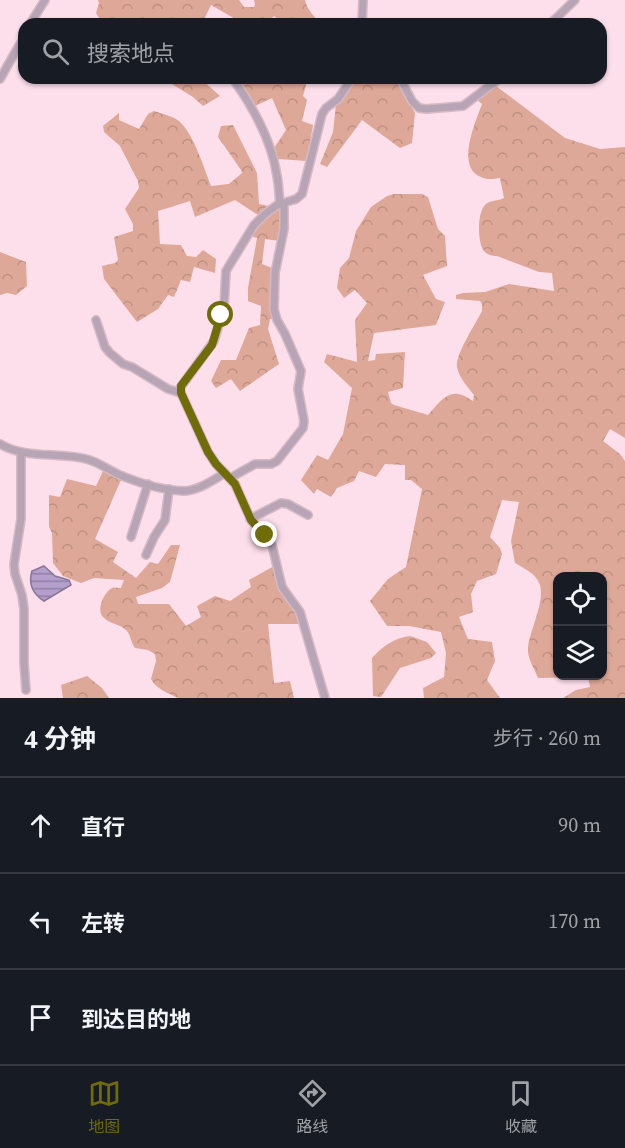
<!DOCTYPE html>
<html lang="zh">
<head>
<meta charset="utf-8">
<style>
  :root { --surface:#171b24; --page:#20242c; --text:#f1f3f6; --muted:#9ea1a6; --line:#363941; --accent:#716c0a }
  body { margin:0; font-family:"Source Serif 4","Noto Sans SC",serif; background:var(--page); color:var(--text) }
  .controls { position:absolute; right:18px; bottom:18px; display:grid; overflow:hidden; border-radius:12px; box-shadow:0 2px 4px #0004 }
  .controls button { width:54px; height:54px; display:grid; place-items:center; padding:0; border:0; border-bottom:2px solid var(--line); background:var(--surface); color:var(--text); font:30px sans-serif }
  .stop { position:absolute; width:18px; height:18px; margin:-14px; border:4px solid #716c0a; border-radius:50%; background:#fff }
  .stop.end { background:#716c0a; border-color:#fff; box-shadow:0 2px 6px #0008 }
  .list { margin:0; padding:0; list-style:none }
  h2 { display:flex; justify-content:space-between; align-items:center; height:78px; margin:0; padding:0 24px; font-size:26px }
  h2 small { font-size:20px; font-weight:400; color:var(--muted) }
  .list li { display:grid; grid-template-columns:39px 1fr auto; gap:18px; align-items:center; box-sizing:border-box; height:96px; padding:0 24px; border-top:2px solid var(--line) }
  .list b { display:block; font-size:22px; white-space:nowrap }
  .list em { font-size:20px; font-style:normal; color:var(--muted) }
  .icon { flex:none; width:33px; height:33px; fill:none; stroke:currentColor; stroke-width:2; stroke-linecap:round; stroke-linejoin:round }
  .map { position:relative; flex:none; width:625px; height:698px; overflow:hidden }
  .search { position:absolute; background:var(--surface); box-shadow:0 2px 4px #0004; left:18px; right:18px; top:18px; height:66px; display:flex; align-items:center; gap:15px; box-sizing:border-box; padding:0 21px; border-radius:18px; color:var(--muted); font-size:22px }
  .sheet { height:366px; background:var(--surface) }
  nav { display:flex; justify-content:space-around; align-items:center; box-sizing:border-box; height:84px; border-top:2px solid var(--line); background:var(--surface); font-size:16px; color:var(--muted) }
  nav a { display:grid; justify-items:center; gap:3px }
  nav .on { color:var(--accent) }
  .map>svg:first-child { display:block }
</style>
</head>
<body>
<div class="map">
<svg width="625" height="698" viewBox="0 0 625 698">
  <defs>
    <pattern id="forest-crowns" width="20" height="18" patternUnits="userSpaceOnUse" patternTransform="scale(1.5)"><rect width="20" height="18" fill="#dea898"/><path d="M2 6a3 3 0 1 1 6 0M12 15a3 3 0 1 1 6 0" fill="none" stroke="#be9082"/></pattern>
    <pattern id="water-rules" width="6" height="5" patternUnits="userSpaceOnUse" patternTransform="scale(1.5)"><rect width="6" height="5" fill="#b49fcc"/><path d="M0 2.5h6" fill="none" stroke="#9280a5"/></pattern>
  </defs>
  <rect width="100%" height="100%" fill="#fddeeb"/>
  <g fill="url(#forest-crowns)" fill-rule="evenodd">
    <path d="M98 0H239L244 7H254L255 4 254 0H305C307 10 315 17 321 24H284L274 16 266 24H244L211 5 202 24H135L130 22 129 24H103L96 13 99 3Z"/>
    <polygon points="162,78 200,78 220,96 203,106 193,97"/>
    <polygon points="247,78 308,78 303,96 307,100 302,121 313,125 307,161 278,159 274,148 286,130 272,98 253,107 241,85"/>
    <polygon points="355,78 396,78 415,113 412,143 400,148 362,120 327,167 320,164 333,132 336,104 347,92"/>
    <path d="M496 86 565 138 600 149 625 147V438L610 429 603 441 620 454 625 461V698H563L576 690 590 687 588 677 538 678C535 670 529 661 528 652 527 632 550 597 537 579 532 572 522 567 515 563L511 541 519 502 502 500 490 537 500 548 502 554 496 574 477 581 471 594 473 612 459 617 468 639 492 642 495 661 487 680 500 698H424L423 688 444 677 446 653 441 632 409 626H387L370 601 388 579 406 567 422 489 411 480H405V465L385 464 376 477 359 471 354 481 337 488 331 497 317 489 314 494 301 480 317 455 328 460 343 434 352 388 324 362 327 354 357 362 355 320 367 303 355 290 344 298 337 288 340 268 349 258 356 231 371 207 387 196 394 194H422L428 197 438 229 445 236 447 266 423 275 436 299 445 302 436 325 374 333 368 361 375 360 376 354 405 352 403 388 388 392 391 403 394 405 428 415C443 398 451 385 473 401L474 395C468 387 459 378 457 367 455 355 476 323 482 311V304L480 301 456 299V295L463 293 485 292 509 284 554 291 552 273 539 272 497 256C492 256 487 255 484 251 477 242 477 211 486 204 491 200 498 201 504 198L500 178C494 179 486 180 481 177 455 167 476 121 482 104L476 99ZM558 576H602V676H558Z"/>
    <path d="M154 111C162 114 174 116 180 122 194 135 204 168 211 186L229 184 242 173 241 170 218 137 221 126 233 125 257 173 259 204 269 206 258 215 235 200 195 217 190 201 158 211 160 244 181 245 187 256 196 257 203 250 216 259 215 273 194 267 190 282 181 280 174 297 168 295 158 309 137 322 104 279 102 266 115 263 118 260 114 237 133 231V224L125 209 139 188 138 181 120 146 104 132 103 126 119 113V120L139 129 148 114Z"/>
    <path d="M279 208 282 228 280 241 265 239 262 264 272 268 274 319H270L268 329 279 364 240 391 231 379 216 388 211 381 221 360H236L249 328 260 325 261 306 248 301V288L257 238 251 236C258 225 267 212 279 208Z"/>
    <polygon points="0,252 26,262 27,286 16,295 7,293 0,295"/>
    <path d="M104 469 121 480 95 539 118 552 113 562 136 578 150 562 158 564 171 545H180L170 582 162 588 136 597 138 604H169L186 626 201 617 197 606 215 596 230 601 251 587 249 580 274 566 280 591 285 599 295 609 299 624H268L274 683 290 681 294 698H178C168 693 156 689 151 679L156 661 155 654 148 650 135 648C131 643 131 636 127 631 121 624 109 624 103 617 96 610 104 592 112 588 114 587 118 588 121 588L124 580 94 578 81 583 63 576 53 563 52 533 49 527V495L60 497 67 479 96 486Z"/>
    <path d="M410 636 427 642 436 653 431 658 400 668 381 697 373 696 372 658C383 646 394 638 410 636Z"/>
    <polygon points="87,676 102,688 109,698 63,698 61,685"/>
  </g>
  <path fill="url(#water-rules)" stroke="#887596" stroke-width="1.5" d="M44 566 55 576 69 580 71 585 44 601C33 594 28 584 32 571Z"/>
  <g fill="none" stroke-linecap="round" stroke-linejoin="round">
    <g stroke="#d5b9c5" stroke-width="10">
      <g id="minor">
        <polyline points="30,24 45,0"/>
        <polyline points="362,24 363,0"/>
        <polyline points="550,24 575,0"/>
        <polyline points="400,78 412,101 419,108 426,109 463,106 500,78"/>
        <polyline points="0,79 17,49 24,38"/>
        <path d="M233 79C253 107 272 142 277 176 279 186 279 195 280 204"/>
        <polyline points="96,320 105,347 110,353 123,364 132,367 168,389 181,393"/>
        <path d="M0 444C25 459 59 452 86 459 99 462 108 470 120 475 139 483 162 490 183 491 198 491 213 480 225 473"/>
        <polyline points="21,452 21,519 14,564 15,574 22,595 24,609 24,663 26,690"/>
        <polyline points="230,478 255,464 271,464 277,461 303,428 304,421 298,389 301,371 285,334 277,320 274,309 275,273 284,229 284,203"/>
        <polyline points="250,519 281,503 288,504 308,515"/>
        <polyline points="131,537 148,484"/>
        <polyline points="146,555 154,537 165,520 169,489"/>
        <polyline points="325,698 300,612 282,587 272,545 251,520 235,484 216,464 208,452 181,393 180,388 214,341 224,307 226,271 254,225 265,214 277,205 296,199 302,194 322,114 326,108 338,99 352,78"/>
      </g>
    </g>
    <use href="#minor" stroke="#b7a5b5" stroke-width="7"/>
  </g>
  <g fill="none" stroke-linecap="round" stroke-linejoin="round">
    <polyline stroke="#716c0a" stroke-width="8" points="221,315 212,345 181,386 181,393 208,452 216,464 235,484 251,520 265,535"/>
  </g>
</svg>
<div class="controls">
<button><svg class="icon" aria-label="locate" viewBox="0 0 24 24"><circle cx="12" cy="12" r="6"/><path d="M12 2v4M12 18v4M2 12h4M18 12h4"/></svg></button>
<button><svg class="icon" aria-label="layers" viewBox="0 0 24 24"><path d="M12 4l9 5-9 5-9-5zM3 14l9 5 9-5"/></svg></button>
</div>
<div class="stop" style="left:221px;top:315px"></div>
<div class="stop end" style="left:265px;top:535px"></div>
<div class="search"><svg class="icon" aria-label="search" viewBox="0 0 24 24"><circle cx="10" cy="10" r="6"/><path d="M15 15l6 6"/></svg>搜索地点</div>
</div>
<section class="sheet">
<h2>4 分钟<small>步行 · 260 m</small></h2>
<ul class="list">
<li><svg class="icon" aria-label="ahead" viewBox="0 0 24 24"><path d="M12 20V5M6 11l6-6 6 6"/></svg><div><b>直行</b></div><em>90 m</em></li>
<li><svg class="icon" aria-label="left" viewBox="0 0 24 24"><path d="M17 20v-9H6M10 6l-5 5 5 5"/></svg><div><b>左转</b></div><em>170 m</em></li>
<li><svg class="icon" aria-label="arrive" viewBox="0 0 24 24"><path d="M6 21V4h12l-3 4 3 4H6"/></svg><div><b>到达目的地</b></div></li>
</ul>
</section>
<nav>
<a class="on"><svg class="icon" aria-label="map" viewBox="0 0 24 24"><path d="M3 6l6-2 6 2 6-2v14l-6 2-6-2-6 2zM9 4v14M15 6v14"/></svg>地图</a>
<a><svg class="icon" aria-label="directions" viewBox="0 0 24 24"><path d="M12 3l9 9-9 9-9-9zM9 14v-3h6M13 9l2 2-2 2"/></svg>路线</a>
<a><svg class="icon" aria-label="saved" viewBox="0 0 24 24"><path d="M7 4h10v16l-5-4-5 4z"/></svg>收藏</a>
</nav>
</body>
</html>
